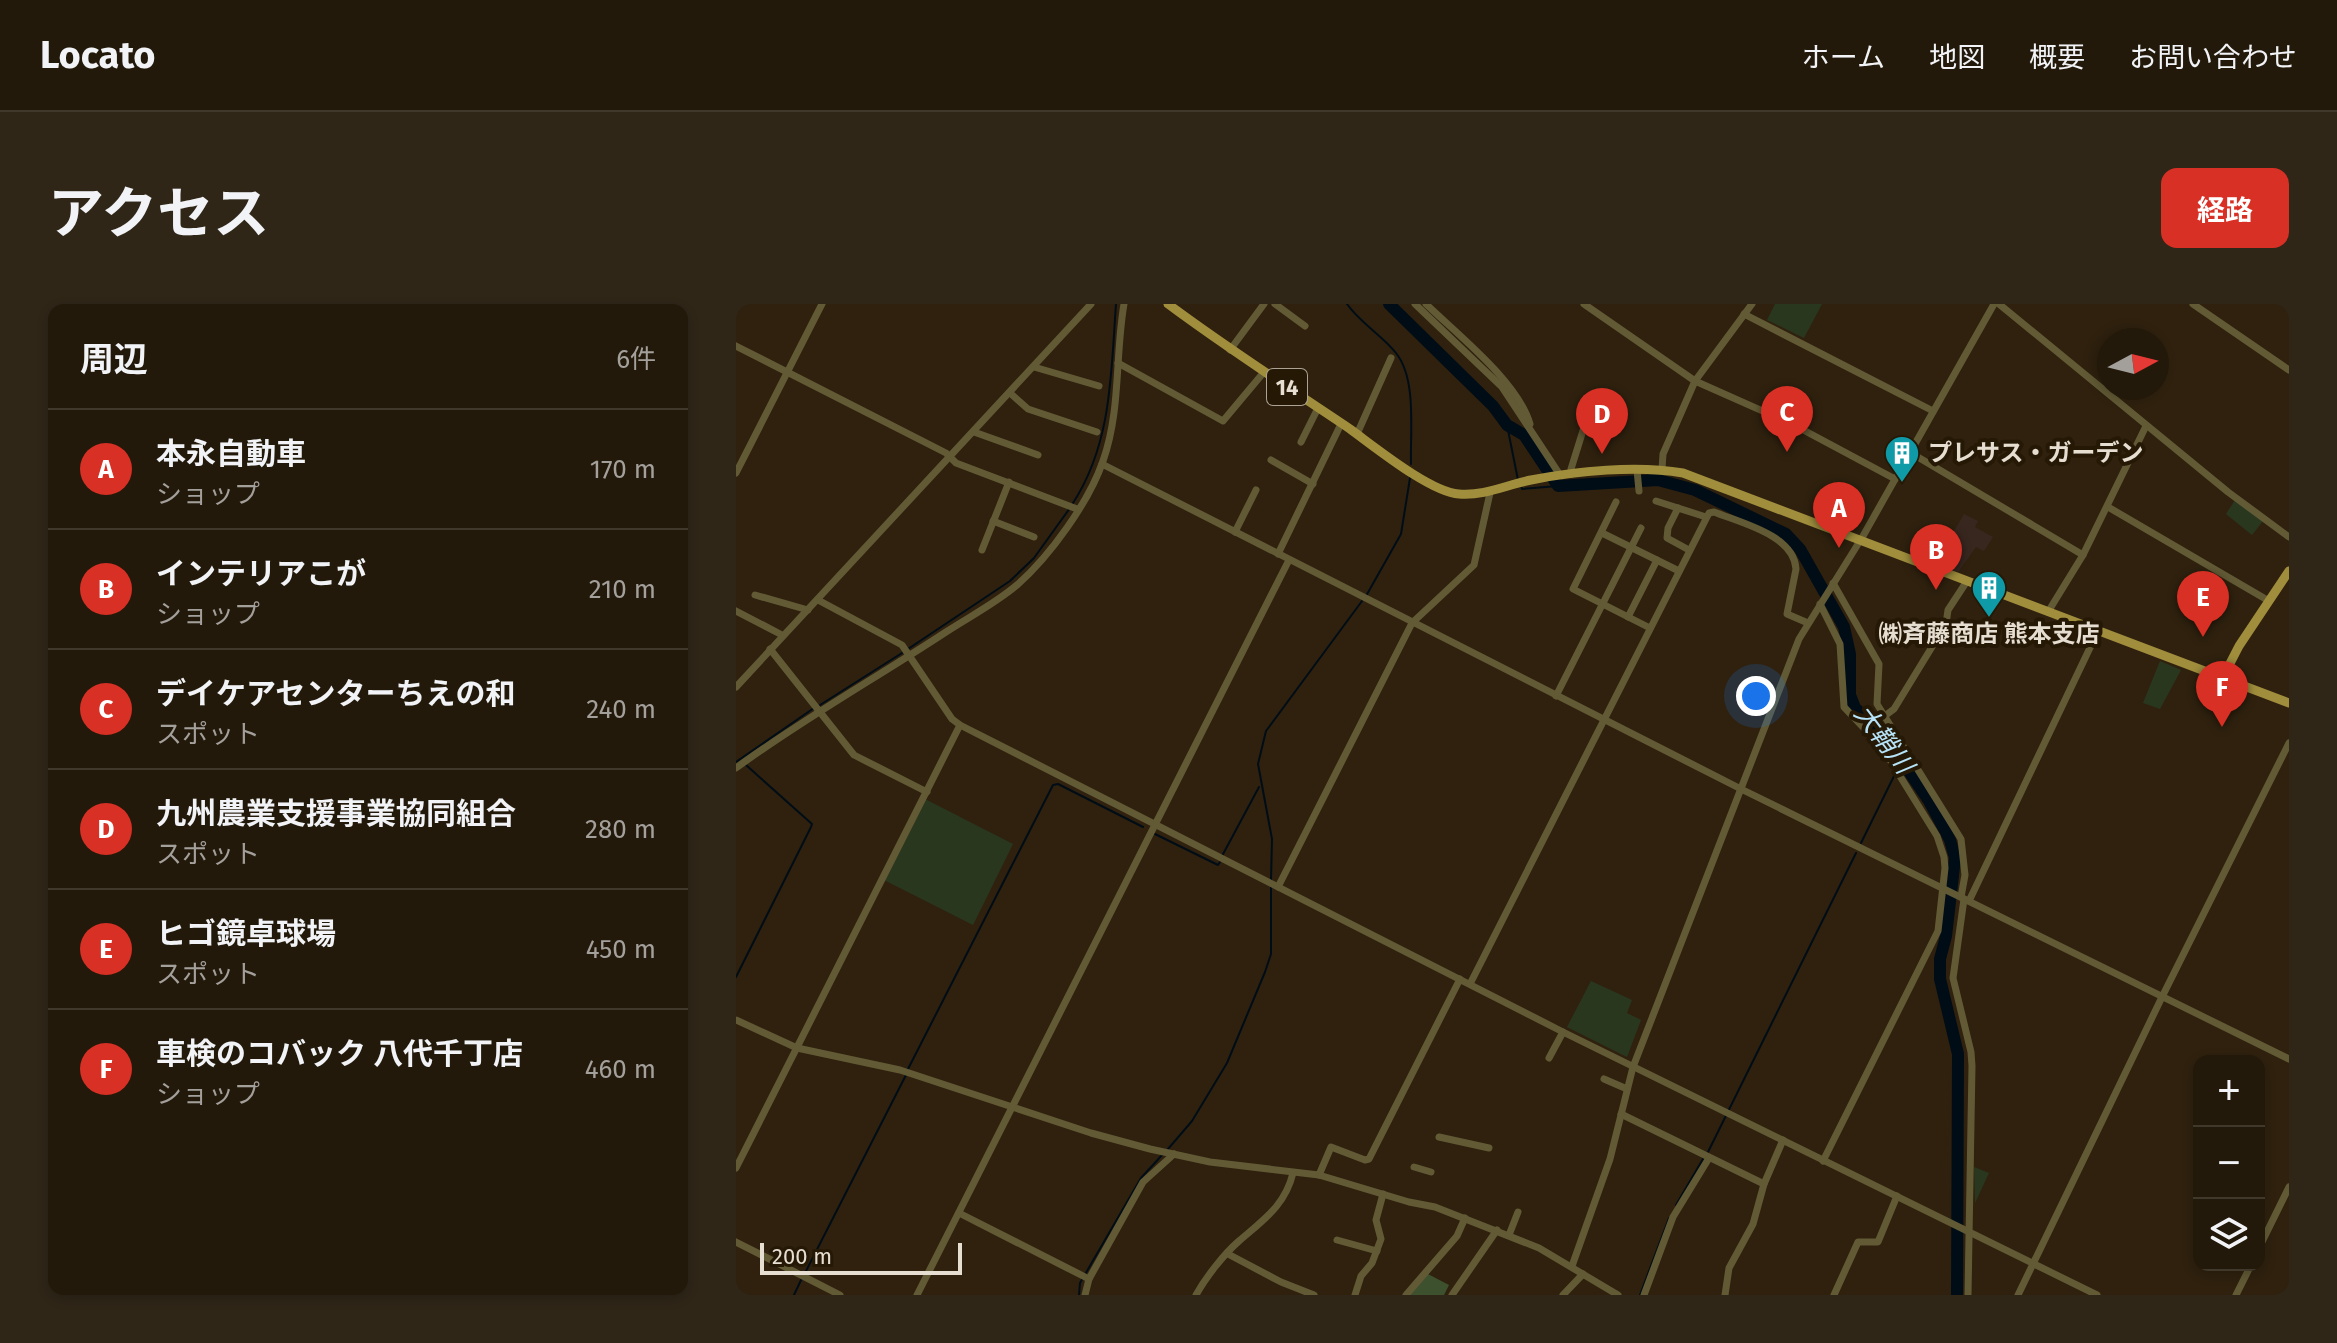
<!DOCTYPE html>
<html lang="ja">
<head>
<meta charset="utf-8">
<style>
  :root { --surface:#23190a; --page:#2f2618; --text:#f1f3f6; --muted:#a3a09c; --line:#40382b; --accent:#d93025 }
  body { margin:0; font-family:"Fira Sans","Noto Sans JP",sans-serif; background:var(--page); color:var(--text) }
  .controls { position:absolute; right:24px; bottom:24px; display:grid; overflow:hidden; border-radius:16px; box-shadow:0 4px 12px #0003 }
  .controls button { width:72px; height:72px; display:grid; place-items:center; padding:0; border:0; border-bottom:2px solid var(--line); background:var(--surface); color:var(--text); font:40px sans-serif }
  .compass { position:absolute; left:1361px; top:24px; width:72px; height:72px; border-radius:50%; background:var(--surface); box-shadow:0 4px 12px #0003; rotate:83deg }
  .scale { position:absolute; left:24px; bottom:20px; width:202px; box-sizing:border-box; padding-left:8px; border:4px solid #e7ded2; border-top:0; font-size:22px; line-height:28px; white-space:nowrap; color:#e7ded2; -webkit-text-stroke:6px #251805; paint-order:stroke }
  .you { position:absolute; left:1020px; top:392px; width:28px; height:28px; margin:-20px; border:6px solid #fff; border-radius:50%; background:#1a73e8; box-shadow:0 0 0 12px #1a73e833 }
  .badge { display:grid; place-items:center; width:52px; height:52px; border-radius:50%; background:var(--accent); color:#fff; font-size:26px; font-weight:700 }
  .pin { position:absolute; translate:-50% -66px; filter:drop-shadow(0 2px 4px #0008) }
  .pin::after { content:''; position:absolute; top:42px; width:28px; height:24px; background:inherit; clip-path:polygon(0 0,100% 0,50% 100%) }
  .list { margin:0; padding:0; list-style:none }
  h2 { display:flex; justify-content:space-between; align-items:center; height:104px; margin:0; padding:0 32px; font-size:34px }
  h2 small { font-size:26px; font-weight:400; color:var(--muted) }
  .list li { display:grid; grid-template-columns:52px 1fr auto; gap:24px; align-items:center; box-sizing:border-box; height:120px; padding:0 32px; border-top:2px solid var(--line) }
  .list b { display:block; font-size:30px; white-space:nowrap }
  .list p { margin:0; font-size:26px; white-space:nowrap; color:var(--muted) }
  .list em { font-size:26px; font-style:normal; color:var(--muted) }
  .icon { flex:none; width:44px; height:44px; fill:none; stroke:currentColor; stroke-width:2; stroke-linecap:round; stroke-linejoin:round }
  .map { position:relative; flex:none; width:1553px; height:991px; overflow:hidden; border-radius:16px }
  header { display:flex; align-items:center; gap:48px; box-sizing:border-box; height:112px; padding:0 40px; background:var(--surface); border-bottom:2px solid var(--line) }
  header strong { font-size:38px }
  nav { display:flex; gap:44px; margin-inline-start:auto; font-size:28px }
  .intro { display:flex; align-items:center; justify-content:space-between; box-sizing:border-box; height:192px; padding:0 48px }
  h1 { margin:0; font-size:56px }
  .button { padding:20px 36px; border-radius:16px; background:var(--accent); color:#fff; font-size:28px; font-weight:700 }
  main { display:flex; gap:48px; padding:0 48px }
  aside { flex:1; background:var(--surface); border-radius:16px; box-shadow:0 4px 12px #0003 }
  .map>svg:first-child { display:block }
</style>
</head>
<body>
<header>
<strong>Locato</strong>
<nav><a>ホーム</a><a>地図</a><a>概要</a><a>お問い合わせ</a></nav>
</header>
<div class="intro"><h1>アクセス</h1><a class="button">経路</a></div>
<main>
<aside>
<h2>周辺<small>6件</small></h2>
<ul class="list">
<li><span class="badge">A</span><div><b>本永自動車</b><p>ショップ</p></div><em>170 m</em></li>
<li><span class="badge">B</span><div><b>インテリアこが</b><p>ショップ</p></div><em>210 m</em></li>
<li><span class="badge">C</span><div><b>デイケアセンターちえの和</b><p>スポット</p></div><em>240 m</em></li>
<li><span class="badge">D</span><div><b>九州農業支援事業協同組合</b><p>スポット</p></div><em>280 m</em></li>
<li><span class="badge">E</span><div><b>ヒゴ鏡卓球場</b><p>スポット</p></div><em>450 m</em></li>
<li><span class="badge">F</span><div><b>車検のコバック 八代千丁店</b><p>ショップ</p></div><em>460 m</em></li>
</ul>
</aside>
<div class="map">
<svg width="1553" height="991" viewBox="0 0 1553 991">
  <rect width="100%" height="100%" fill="#2f210e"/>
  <polygon fill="#38271f" points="1228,210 1242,217 1239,223 1257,233 1248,247 1240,243 1222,268 1199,260"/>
  <g fill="#2a371f">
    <polygon points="1039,0 1086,0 1068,34 1031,16"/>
    <polygon points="1499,196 1527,217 1516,231 1490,210"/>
    <polygon points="1424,357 1445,366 1424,405 1407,399"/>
    <polygon points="189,495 277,540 237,621 148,576"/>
    <polygon points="855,677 896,696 891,709 905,716 891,753 831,723"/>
    <polygon points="1238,863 1253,869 1239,899"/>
  </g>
  <polygon fill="#3e512e" points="690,969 713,981 708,991 672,991"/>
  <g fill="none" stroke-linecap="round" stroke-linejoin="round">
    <g stroke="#000d17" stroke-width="2">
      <path d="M611 0C624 19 646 31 660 49 681 75 674 128 675 160"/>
      <polyline points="771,121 782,176"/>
      <polyline points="785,182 786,185 822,182"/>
      <path d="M337 199C376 139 375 69 380 0"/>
      <polyline points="630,292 665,230 674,174"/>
      <polyline points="172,345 274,277 298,254 334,204"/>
      <polyline points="84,401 166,349"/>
      <polyline points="0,458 78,404"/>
      <polyline points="419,530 482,561 484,558"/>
      <polyline points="1125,539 1160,468"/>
      <polyline points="486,552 523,483"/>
      <polyline points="535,576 536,535 522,460 530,427 626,297"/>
      <polyline points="0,673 75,523 76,520 10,461"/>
      <polyline points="172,765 317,481 322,480 407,523"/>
      <polyline points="432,845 456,817 491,759 529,668 535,650 535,583"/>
      <polyline points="972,848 1120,549"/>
      <polyline points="940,901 967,855"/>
      <polyline points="69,969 170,771"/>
      <polyline points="58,991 66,974"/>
      <polyline points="343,991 344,979 351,967 405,874 427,850"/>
      <polyline points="904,991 933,914"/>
    </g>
    <polyline stroke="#000d17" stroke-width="12" points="653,0 757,102 771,121 788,131 822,182 922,176 959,186 1050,230 1064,245 1108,323 1114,350 1114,391 1119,404 1149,432 1193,497 1214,536 1219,554 1210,632 1204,655 1204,675 1222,750 1221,991"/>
    <g stroke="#625a35" stroke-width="7">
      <polyline points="539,0 569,22"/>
      <polyline points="679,0 766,83 824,171"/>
      <path d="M690 0C722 31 782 78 794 120"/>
      <polyline points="848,0 959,77 1058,121 1159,175"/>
      <polyline points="1263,0 1492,188 1553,233"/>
      <polyline points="1457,0 1553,66"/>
      <polyline points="1008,10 1197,107"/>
      <polyline points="0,42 210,149 220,159 341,205"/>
      <polyline points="494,46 528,0"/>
      <polyline points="382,59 487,117 528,68"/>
      <polyline points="298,63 363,82"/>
      <polyline points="274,89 292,105 361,128"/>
      <polyline points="238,128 302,151"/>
      <polyline points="621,130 655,54"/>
      <polyline points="565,138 582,104"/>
      <polyline points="1175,149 1347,251"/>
      <polyline points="535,156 577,180"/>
      <polyline points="366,160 1005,485 1553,755"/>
      <polyline points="926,165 927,150 959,77 1016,0"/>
      <polyline points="901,166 903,187"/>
      <polyline points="0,169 86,0"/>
      <polyline points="836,170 835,165 854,104"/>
      <polyline points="920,197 970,213"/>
      <polyline points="880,198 837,285 914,324"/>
      <polyline points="1372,203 1533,297"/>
      <polyline points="942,204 932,224 931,234 953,246"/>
      <polyline points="257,217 298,233"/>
      <polyline points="499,228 520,186"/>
      <polyline points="866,229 943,267"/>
      <polyline points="246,246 273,178"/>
      <polyline points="542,250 605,120"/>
      <polyline points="1097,279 1143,360 1141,400 1225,535 1229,571 1225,593"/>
      <polyline points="19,291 72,306"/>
      <polyline points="82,296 166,341 216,415 224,421 827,728 1361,991"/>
      <polyline points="1084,300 1104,340 1108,403 1146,443 1201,532 1208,553 1209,564 1202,627 1087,857"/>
      <polyline points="0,307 46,331"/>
      <polyline points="1312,308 1347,251 1410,122"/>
      <polyline points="892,313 921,256"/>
      <polyline points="34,345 118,451 191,488"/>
      <polyline points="0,383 355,0"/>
      <polyline points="820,392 905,224"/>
      <polyline points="1150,411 1158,405 1210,320 1212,306 1231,277"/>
      <path d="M0 464C67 415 140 374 210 328 233 313 260 299 281 281 314 252 353 198 367 157 385 106 379 52 388 0"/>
      <polyline points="542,583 676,319 738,261 754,189"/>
      <polyline points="1228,595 1217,674 1235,748 1236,762 1232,991"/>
      <polyline points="1233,597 1362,327"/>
      <path d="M734 680 973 209 978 208C1005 219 1058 231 1060 265L1051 310 1072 319"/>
      <polyline points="0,716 61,744 164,766 355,829 414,845 474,858 583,871 673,898 699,903 803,944 882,991"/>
      <polyline points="813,754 827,728"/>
      <polyline points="868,775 891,785"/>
      <polyline points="885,810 1028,880"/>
      <polyline points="703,833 753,844"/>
      <polyline points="678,863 695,868"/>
      <polyline points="0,864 224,421"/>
      <polyline points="583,871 595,843 629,856 633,855 724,675"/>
      <polyline points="223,909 353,975"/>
      <polyline points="773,931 782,908"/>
      <polyline points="601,936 641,947"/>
      <polyline points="0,938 104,991"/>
      <polyline points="1523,944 1553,883"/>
      <polyline points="492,950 545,978 578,991"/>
      <polyline points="836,962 874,855 897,763 1063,335 1127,232 1258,0"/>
      <polyline points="181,991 553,256"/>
      <polyline points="349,991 353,975 407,878 438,850"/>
      <path d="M460 991C470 973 488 950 503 937 527 916 549 902 557 869"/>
      <polyline points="619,991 625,972 636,959 645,935 640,916 647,890"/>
      <polyline points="670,991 721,932 729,914"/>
      <polyline points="716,991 761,926"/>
      <polyline points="827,991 847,970"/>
      <polyline points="908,991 937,913 973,854"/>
      <polyline points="989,991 993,964 1017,920 1028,880 1047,836"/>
      <polyline points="1098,991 1122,938 1142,938 1161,892"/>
      <polyline points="1282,991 1426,693 1553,439"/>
      <polyline points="1500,991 1515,961"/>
    </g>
    <g stroke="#a08e3d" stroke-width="9">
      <path d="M432 0C491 44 553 84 614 125 639 143 694 188 723 190 749 192 770 181 795 176 840 167 901 161 947 169L1553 399"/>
      <polyline points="1487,373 1503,342 1553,267"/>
    </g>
  </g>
  <defs>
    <g id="building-pin" transform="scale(1.8)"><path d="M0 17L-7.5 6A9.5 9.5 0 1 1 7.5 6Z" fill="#0f9aa8" stroke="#251805"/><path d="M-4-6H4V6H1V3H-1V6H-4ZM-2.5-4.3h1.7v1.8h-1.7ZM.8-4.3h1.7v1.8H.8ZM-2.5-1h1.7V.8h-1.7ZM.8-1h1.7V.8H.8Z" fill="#fff"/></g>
  </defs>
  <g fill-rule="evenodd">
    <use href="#building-pin" x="1166" y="149"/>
    <use href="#building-pin" x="1253" y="284"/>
  </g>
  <g text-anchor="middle" stroke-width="8" stroke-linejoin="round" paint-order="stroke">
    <rect fill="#251805" stroke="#ada394" stroke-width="2" x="531" y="65" width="40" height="36" rx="6"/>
    <g font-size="22" font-weight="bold" fill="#e7ded2">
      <text x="551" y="91">14</text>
    </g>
    <g font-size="24" font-weight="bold" fill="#e7ded2" stroke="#251805" text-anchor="start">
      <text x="1192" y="157">プレサス・ガーデン</text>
      <text x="1253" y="338" text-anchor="middle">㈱斉藤商店 熊本支店</text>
    </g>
    <g font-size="26" font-style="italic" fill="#b7e4f9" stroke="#251805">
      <text transform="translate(1148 435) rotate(53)" y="9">大鞘川</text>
    </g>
  </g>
</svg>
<div class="controls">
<button>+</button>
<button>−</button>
<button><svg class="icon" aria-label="layers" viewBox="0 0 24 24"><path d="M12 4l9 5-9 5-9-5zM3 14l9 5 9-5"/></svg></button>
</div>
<svg class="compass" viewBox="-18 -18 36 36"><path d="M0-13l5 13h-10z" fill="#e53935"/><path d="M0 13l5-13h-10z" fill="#a3a09c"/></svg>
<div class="scale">200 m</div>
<div class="you"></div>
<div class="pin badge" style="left:1103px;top:244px">A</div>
<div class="pin badge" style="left:1200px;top:286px">B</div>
<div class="pin badge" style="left:1051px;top:148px">C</div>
<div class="pin badge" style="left:866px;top:150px">D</div>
<div class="pin badge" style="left:1467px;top:333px">E</div>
<div class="pin badge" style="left:1486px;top:423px">F</div>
</div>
</main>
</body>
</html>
